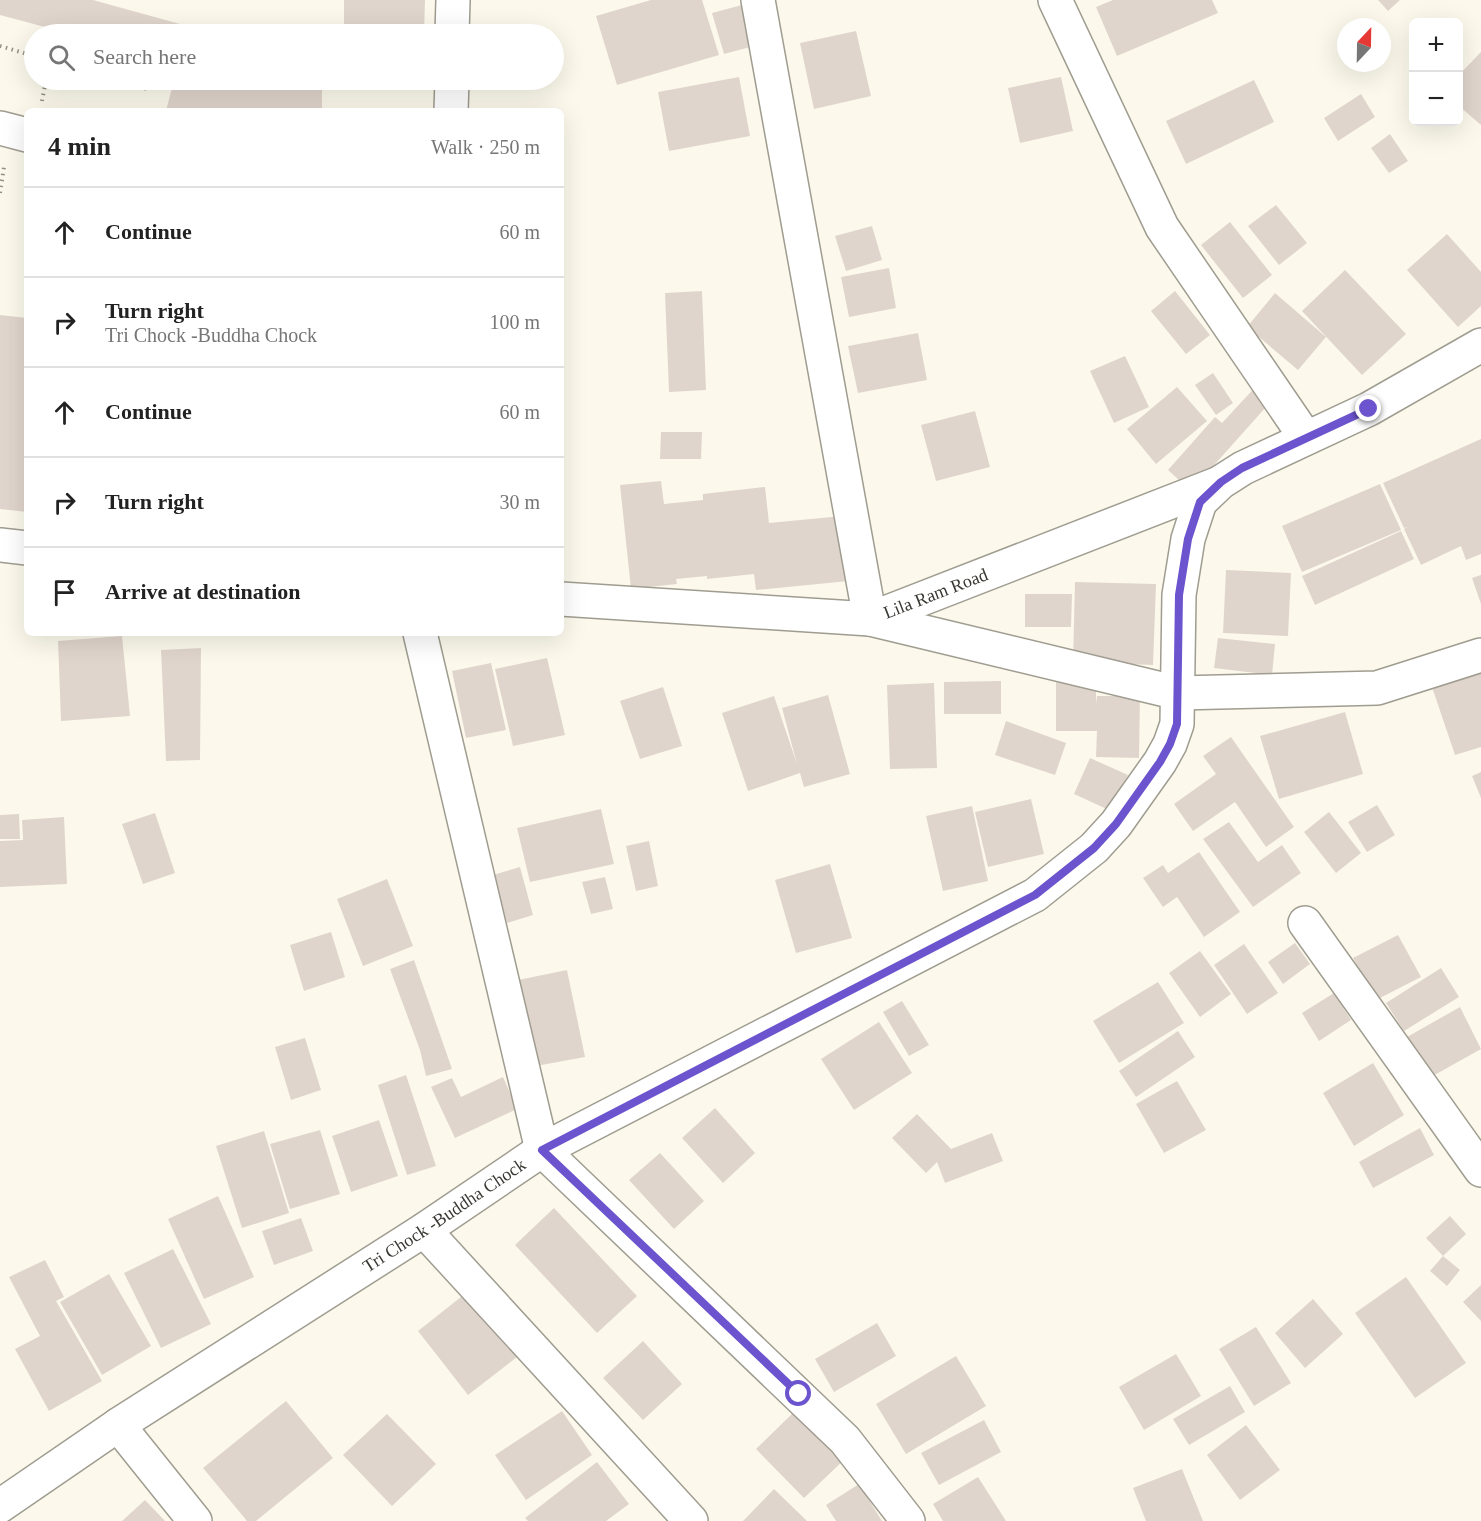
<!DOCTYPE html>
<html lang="en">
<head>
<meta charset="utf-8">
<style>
  :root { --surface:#fff; --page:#f2f2f2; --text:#222; --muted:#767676; --line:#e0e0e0 }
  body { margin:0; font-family:"Times New Roman",serif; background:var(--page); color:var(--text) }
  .controls { position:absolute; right:18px; top:18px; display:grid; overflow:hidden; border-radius:9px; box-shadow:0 6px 24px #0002 }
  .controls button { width:54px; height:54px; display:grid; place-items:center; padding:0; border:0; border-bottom:2px solid var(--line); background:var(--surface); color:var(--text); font:30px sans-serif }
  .compass { position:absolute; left:1337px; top:18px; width:54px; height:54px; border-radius:50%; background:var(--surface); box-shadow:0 6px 24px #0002; rotate:22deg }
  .stop { position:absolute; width:18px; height:18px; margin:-14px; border:4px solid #6c54ce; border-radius:50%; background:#fff }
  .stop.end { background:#6c54ce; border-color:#fff; box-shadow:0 2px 6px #0008 }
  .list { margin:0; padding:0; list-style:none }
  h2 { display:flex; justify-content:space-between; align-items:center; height:78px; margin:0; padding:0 24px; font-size:26px }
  h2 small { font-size:20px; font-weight:400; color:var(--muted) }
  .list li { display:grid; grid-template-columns:39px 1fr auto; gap:18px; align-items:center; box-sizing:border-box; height:90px; padding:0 24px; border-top:2px solid var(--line) }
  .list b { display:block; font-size:22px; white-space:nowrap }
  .list p { margin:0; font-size:20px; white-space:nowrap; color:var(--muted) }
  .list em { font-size:20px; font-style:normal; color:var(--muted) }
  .icon { flex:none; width:33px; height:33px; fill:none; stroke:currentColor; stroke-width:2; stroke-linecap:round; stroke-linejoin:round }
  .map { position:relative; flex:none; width:1481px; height:1521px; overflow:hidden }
  .search { position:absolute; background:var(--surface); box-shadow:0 6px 24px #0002; left:24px; top:24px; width:540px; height:66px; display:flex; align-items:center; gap:15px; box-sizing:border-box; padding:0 21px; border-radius:33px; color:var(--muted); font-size:22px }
  .panel { position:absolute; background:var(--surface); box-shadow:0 6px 24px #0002; left:24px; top:108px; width:540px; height:528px; border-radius:9px }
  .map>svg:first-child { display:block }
</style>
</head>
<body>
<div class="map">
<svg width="1481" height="1521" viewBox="0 0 1481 1521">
  <rect width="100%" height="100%" fill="#fcf9ec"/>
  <g fill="#e0d5cc">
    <polygon points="0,0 93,0 180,24 177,34 71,34 0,15"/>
    <polygon points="344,0 425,0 424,34 344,34"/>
    <polygon points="651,0 702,0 719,55 617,85 596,16"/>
    <polygon points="1113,0 1212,0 1218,13 1117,56 1096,7"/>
    <polygon points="1378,0 1400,0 1388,11"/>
    <polygon points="742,5 754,46 724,54 712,13"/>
    <polygon points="856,31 871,96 814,109 800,43"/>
    <polygon points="1481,52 1481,125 1458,105 1458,76"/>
    <polygon points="739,77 750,136 669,151 658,92"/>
    <polygon points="1061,77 1073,131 1020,143 1008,88"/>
    <polygon points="174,80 322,80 322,111 166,111"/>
    <rect x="347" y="80" width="69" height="7"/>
    <polygon points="1254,80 1274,122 1186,164 1166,121"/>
    <polygon points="1361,94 1375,117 1338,141 1324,118"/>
    <polygon points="1390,134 1408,161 1389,173 1371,148"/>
    <polygon points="1276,205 1307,243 1279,265 1248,226"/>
    <polygon points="1230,222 1272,275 1243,298 1201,245"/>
    <polygon points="872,226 882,260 846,271 835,236"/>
    <polygon points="1447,234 1481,272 1481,306 1458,327 1407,270"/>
    <polygon points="889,268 896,308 849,317 841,277"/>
    <polygon points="1345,270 1406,334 1362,375 1302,311"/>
    <polygon points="702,291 706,390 669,392 665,293"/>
    <polygon points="1175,291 1210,335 1186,354 1151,311"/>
    <polygon points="1275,293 1326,337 1298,370 1247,327"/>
    <polygon points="0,315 27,318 27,512 0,509"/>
    <polygon points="918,333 927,380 858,393 848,346"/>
    <polygon points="1125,356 1149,407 1114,423 1090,371"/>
    <polygon points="1213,373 1233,403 1216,415 1195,385"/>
    <polygon points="1259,383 1275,397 1191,491 1168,470 1215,417 1222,423"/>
    <polygon points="1177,387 1207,421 1156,464 1127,429"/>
    <polygon points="975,411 990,467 936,481 921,425"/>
    <polygon points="661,432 702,432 701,459 660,459"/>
    <polygon points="1481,439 1481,554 1466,560 1461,546 1421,565 1404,529 1407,527 1404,528 1383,483"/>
    <polygon points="661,481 664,504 703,500 703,494 765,487 769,523 842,516 849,581 756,590 754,574 707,579 707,576 676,579 677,584 631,589 620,485"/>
    <polygon points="1380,484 1401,530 1302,572 1282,526"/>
    <polygon points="1401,531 1414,559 1315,605 1302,576"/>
    <polygon points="1226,570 1291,573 1288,636 1223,633"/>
    <polygon points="1481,575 1481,604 1472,578"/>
    <polygon points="1075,582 1156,584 1153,665 1073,662"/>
    <polygon points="1025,594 1072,594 1071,627 1025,627"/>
    <polygon points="122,636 130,716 61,721 58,641"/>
    <polygon points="1218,638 1275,644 1272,675 1214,668"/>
    <polygon points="201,648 200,760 166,761 161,650"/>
    <polygon points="547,658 565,735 513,746 495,669"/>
    <polygon points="491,663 506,730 466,738 452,671"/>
    <polygon points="1481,670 1481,747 1455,755 1432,687"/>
    <polygon points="1056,679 1096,679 1096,704 1097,696 1140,696 1139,758 1096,757 1097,731 1056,731"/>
    <polygon points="1001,681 1001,714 944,714 944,682"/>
    <polygon points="934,683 937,768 890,769 887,685"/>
    <polygon points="663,687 682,746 640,759 620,701"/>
    <polygon points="828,695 850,774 804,787 800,773 748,791 722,713 774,696 797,764 782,708"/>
    <polygon points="1345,712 1363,774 1279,799 1260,736"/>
    <polygon points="1006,721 1066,743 1055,775 995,755"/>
    <polygon points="1231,737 1294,827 1266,847 1235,802 1193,831 1174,804 1216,774 1203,756"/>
    <polygon points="1090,758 1128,775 1111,811 1074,794"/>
    <polygon points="1481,772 1481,798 1472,776"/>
    <polygon points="1031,799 1044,854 988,867 975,812"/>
    <polygon points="1377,805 1395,835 1367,852 1348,822"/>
    <polygon points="972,806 988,881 943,891 926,816"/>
    <polygon points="601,809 614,864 530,882 517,828"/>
    <polygon points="1329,812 1361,853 1336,873 1304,832"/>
    <polygon points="155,813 175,873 143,884 122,824"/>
    <polygon points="19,814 20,839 0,839 0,815"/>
    <polygon points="64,817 67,884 0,887 0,841 23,840 22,820"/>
    <polygon points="1229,822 1258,862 1282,845 1301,873 1253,907 1203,839"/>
    <polygon points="649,841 658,886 636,891 626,846"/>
    <polygon points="1199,852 1240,912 1204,937 1177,897 1163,907 1143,878 1163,865 1168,873"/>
    <polygon points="830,864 852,938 796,953 775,880"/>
    <polygon points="520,867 533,915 507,923 493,875"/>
    <polygon points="605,877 613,909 591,914 582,882"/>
    <polygon points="387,879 413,946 363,966 337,899"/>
    <polygon points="331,932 345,977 304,991 290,945"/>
    <polygon points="1398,935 1421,977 1376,1000 1353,958"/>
    <polygon points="1295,943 1310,964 1283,984 1268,962"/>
    <polygon points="1244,944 1278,993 1247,1014 1214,965"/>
    <polygon points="1200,951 1231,994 1200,1017 1169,973"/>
    <polygon points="414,960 452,1069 426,1076 420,1050 390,969"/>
    <polygon points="1441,968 1459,997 1404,1031 1386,1003"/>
    <polygon points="567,970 585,1057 536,1066 518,980"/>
    <polygon points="1158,982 1184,1023 1119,1063 1093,1021"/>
    <polygon points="1334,993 1351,1020 1319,1041 1302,1013"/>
    <polygon points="902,1001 929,1045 909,1056 883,1012"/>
    <polygon points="1460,1007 1481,1049 1431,1077 1407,1037"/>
    <polygon points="879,1022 912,1073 854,1110 821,1059"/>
    <polygon points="1178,1031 1195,1057 1136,1097 1119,1071"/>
    <polygon points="305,1038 321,1090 291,1100 275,1047"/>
    <polygon points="1373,1063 1404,1115 1354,1146 1323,1093"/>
    <polygon points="406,1075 436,1166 407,1175 378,1085"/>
    <polygon points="503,1077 517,1109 455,1138 431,1087 452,1078 461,1097"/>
    <polygon points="1177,1081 1206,1130 1164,1153 1136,1104"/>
    <polygon points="715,1108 755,1153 723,1183 682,1138"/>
    <polygon points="917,1114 951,1149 992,1133 1003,1161 945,1183 937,1162 926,1173 892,1138"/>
    <polygon points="379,1120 398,1176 351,1192 332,1136"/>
    <polygon points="1420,1128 1434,1155 1373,1188 1359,1162"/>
    <polygon points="320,1130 340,1194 290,1209 270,1144"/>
    <polygon points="264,1131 289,1213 242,1228 216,1146"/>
    <polygon points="660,1153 704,1201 674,1229 629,1180"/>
    <polygon points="218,1196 254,1277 204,1299 168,1219"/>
    <polygon points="554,1208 637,1296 597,1333 515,1245"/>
    <polygon points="1450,1216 1466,1234 1443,1256 1426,1238"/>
    <polygon points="301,1218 313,1251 274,1265 262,1231"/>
    <polygon points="173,1249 211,1324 161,1348 124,1273"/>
    <polygon points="1443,1256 1460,1270 1447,1286 1430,1271"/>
    <polygon points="45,1260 64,1297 56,1301 102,1381 49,1411 15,1349 40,1336 9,1277"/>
    <polygon points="109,1274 151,1346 102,1375 60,1302"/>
    <polygon points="1406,1277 1466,1363 1415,1398 1355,1313"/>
    <polygon points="1481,1285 1481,1321 1463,1302"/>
    <polygon points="466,1293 517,1357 468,1395 418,1331"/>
    <polygon points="1313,1299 1343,1334 1305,1368 1275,1333"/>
    <polygon points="877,1323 896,1356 834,1392 815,1359"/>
    <polygon points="1256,1327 1291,1383 1254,1406 1219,1349"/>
    <polygon points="643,1341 682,1384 643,1420 603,1378"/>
    <polygon points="1176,1354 1201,1396 1144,1430 1119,1387"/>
    <polygon points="956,1356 986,1406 906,1454 876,1404"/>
    <polygon points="1230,1386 1245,1412 1189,1445 1173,1419"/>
    <polygon points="286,1401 333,1458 256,1521 247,1521 203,1468"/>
    <polygon points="798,1408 846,1458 804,1498 756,1449"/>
    <polygon points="562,1411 592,1455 526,1500 495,1455"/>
    <polygon points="387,1414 436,1464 392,1506 343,1455"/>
    <polygon points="984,1420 1001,1452 939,1485 921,1453"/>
    <polygon points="1246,1425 1280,1470 1240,1500 1207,1455"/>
    <polygon points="597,1462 629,1504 606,1521 528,1521 525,1518"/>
    <polygon points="1182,1469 1203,1521 1146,1521 1133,1488"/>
    <polygon points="978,1477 1006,1521 943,1521 933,1504"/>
    <polygon points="859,1484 882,1521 836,1521 826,1505"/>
    <polygon points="774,1489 807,1521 743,1521"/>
    <polygon points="145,1500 165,1521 122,1521"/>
  </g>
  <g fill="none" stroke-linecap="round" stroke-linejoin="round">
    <g stroke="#9f9c90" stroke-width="36">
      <g id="minor">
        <polyline points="758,0 870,619 1178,693 1377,688 1481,655"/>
        <polyline points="1055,0 1162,227 1306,438"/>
        <polyline points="452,34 453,0"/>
        <polyline points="451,111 452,80"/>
        <polyline points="0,128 27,135"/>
        <polyline points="0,545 27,548"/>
        <path id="s1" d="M561 599 870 619 1217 484"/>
        <polyline points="420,633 542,1150 845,1440 908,1521"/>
        <polyline points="1305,923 1481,1170"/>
        <polyline points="424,1230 691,1521"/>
        <polyline points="118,1425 195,1521"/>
        <path id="s2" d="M0 1506 118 1425 424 1230 542 1150 1035 895 1094 848 1116 824 1160 762 1170 744 1177 724 1179 595 1188 539 1200 502 1221 482 1243 468 1369 409 1481 345"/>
      </g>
    </g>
    <g stroke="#939088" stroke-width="4" stroke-dasharray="1.5 4.5" stroke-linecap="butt">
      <polyline points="56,34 57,31"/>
      <polyline points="0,46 34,56"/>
      <polyline points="116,80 147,89"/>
      <polyline points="42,101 46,80"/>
      <polyline points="0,193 4,167"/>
    </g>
    <use href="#minor" stroke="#fff" stroke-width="33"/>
  </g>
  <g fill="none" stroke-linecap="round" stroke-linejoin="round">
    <polyline stroke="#6c54ce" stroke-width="8" points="799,1394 542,1150 1035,895 1094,848 1116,824 1160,762 1170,744 1177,724 1179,595 1188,539 1200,502 1221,482 1242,468 1369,409"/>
  </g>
  <g text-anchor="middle" stroke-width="4.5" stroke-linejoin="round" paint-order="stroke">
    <g font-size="18" fill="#3a3833" stroke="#fcf9ec">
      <text dy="6" stroke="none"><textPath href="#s1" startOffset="380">Lila Ram Road</textPath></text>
      <text dy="6" stroke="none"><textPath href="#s2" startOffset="531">Tri Chock -Buddha Chock</textPath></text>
    </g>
  </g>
</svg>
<div class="controls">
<button>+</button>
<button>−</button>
</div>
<svg class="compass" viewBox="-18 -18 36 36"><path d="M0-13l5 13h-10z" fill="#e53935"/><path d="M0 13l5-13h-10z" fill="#767676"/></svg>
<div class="stop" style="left:799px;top:1394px"></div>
<div class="stop end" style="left:1369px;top:409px"></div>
<div class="search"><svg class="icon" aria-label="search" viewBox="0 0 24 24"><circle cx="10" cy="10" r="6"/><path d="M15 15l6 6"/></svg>Search here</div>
<section class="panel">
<h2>4 min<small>Walk · 250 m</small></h2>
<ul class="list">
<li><svg class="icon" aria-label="ahead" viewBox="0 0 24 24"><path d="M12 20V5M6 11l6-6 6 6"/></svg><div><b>Continue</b></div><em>60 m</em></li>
<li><svg class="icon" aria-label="right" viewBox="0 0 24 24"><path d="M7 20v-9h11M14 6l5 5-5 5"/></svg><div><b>Turn right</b><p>Tri Chock -Buddha Chock</p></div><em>100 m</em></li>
<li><svg class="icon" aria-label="ahead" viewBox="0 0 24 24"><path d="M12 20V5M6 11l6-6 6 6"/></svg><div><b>Continue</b></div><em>60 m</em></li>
<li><svg class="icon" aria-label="right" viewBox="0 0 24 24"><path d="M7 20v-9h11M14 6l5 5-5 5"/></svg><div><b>Turn right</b></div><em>30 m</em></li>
<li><svg class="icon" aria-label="arrive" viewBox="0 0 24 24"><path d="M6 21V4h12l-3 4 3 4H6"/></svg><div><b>Arrive at destination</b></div></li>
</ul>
</section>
</div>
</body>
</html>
